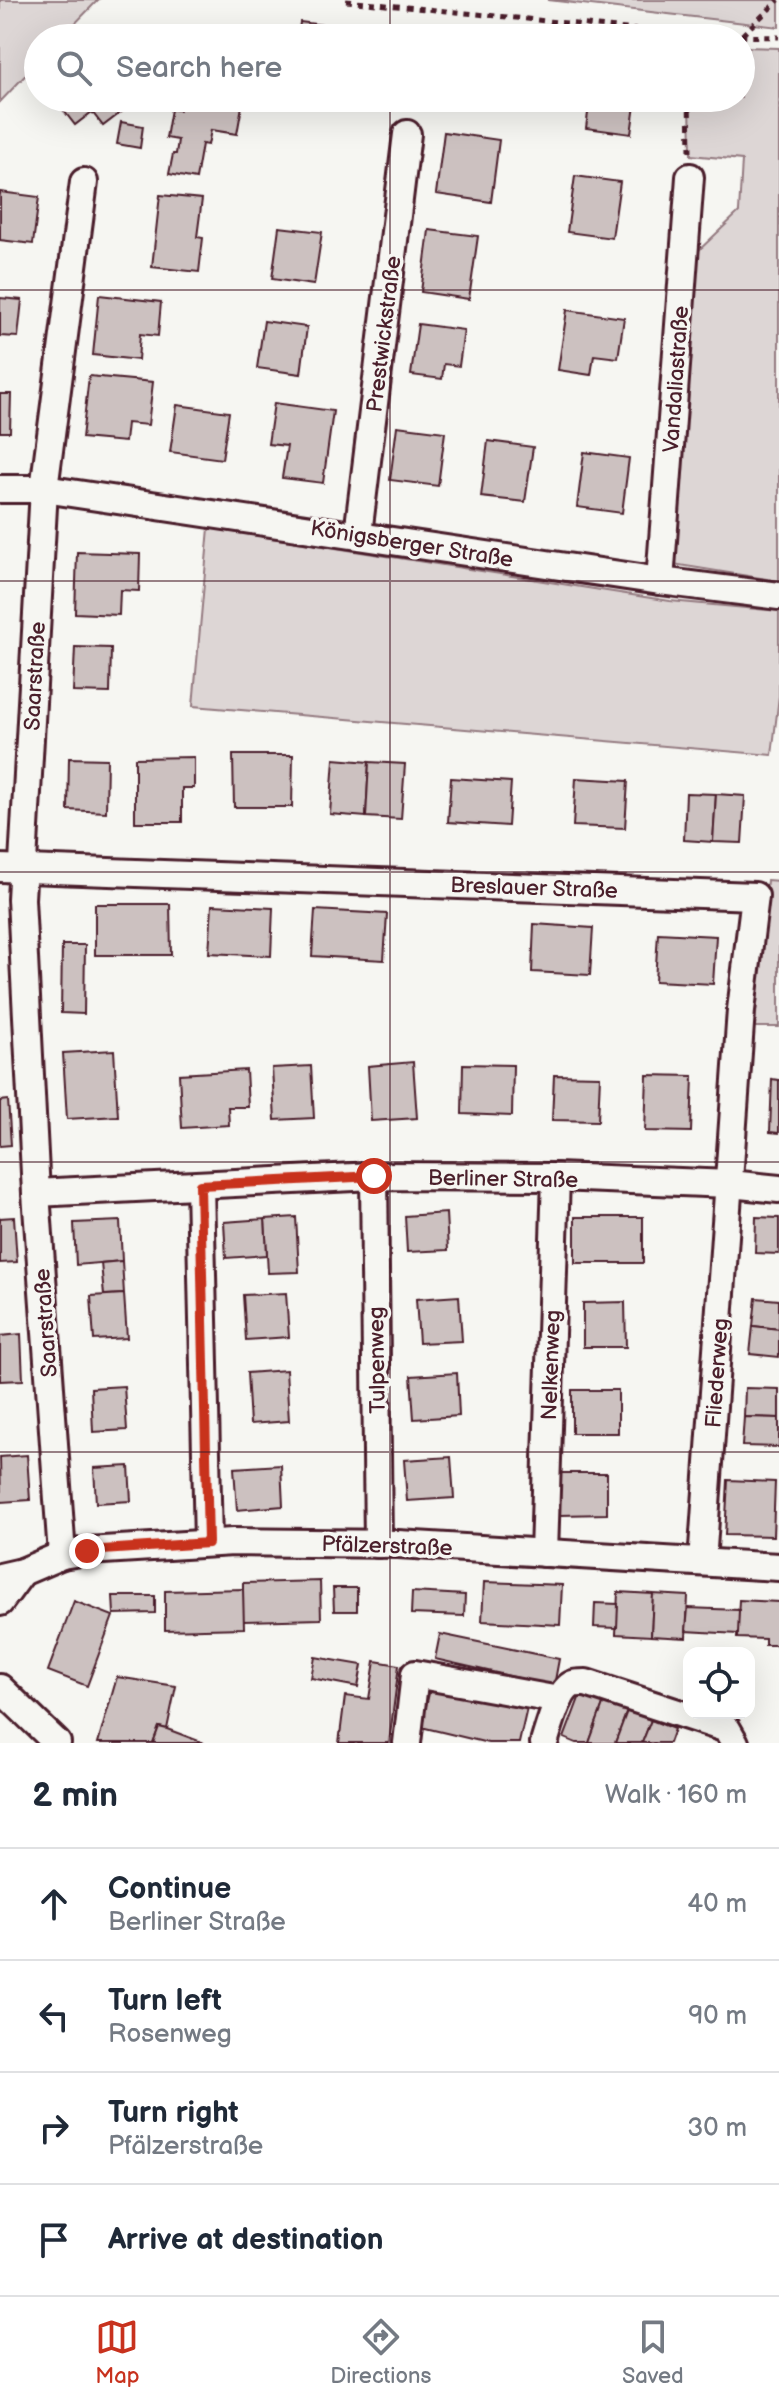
<!DOCTYPE html>
<html lang="en">
<head>
<meta charset="utf-8">
<style>
  :root { --surface:#fff; --page:#f6f6f7; --text:#1f2937; --muted:#747a83; --line:#e0e1e3; --accent:#c8321e }
  body { margin:0; font-family:"Balsamiq Sans",sans-serif; background:var(--page); color:var(--text) }
  .controls { position:absolute; right:24px; bottom:24px; display:grid; overflow:hidden; border-radius:16px; box-shadow:0 8px 32px #0002 }
  .controls button { width:72px; height:72px; display:grid; place-items:center; padding:0; border:0; border-bottom:2px solid var(--line); background:var(--surface); color:var(--text); font:40px sans-serif }
  .stop { position:absolute; width:24px; height:24px; margin:-18px; border:6px solid #c8321e; border-radius:50%; background:#fff }
  .stop.end { background:#c8321e; border-color:#fff; box-shadow:0 2px 8px #0008 }
  .list { margin:0; padding:0; list-style:none }
  h2 { display:flex; justify-content:space-between; align-items:center; height:104px; margin:0; padding:0 32px; font-size:34px }
  h2 small { font-size:26px; font-weight:400; color:var(--muted) }
  .list li { display:grid; grid-template-columns:52px 1fr auto; gap:24px; align-items:center; box-sizing:border-box; height:112px; padding:0 32px; border-top:2px solid var(--line) }
  .list b { display:block; font-size:30px; white-space:nowrap }
  .list p { margin:0; font-size:26px; white-space:nowrap; color:var(--muted) }
  .list em { font-size:26px; font-style:normal; color:var(--muted) }
  .icon { flex:none; width:44px; height:44px; fill:none; stroke:currentColor; stroke-width:2; stroke-linecap:round; stroke-linejoin:round }
  .map { position:relative; flex:none; width:779px; height:1743px; overflow:hidden }
  .search { position:absolute; background:var(--surface); box-shadow:0 8px 32px #0002; left:24px; right:24px; top:24px; height:88px; display:flex; align-items:center; gap:20px; box-sizing:border-box; padding:0 28px; border-radius:44px; color:var(--muted); font-size:30px }
  .sheet { height:552px; background:var(--surface) }
  nav { display:flex; justify-content:space-around; align-items:center; box-sizing:border-box; height:112px; border-top:2px solid var(--line); background:var(--surface); font-size:22px; color:var(--muted) }
  nav a { display:grid; justify-items:center; gap:4px }
  nav .on { color:var(--accent) }
  .map>svg:first-child { display:block }
</style>
</head>
<body>
<div class="map">
<svg width="779" height="1743" viewBox="0 0 779 1743">
  <rect width="100%" height="100%" fill="#f6f6f2"/>
  <filter id="ink" filterUnits="userSpaceOnUse"><feTurbulence type="fractalNoise" baseFrequency=".0125" numOctaves="2"/><feDisplacementMap in="SourceGraphic" scale="16" xChannelSelector="R" yChannelSelector="G"/><feConvolveMatrix kernelMatrix="1 2 1 2 8 2 1 2 1" color-interpolation-filters="sRGB"/></filter>
  <g filter="url(#ink)">
    <g fill="#ddd6d5" stroke="#947a80" stroke-width="2">
      <polygon points="0,0 98,0 61,38 38,38 38,62 0,102"/>
      <polygon points="548,0 779,0 779,27"/>
      <polygon points="741,47 779,48 779,581 673,564 696,253 739,212 742,160 691,155 690,98 741,98"/>
      <polygon points="209,528 670,601 779,611 779,696 772,755 193,706"/>
      <polygon points="767,880 779,881 779,1027 755,1027"/>
    </g>
    <g fill="#ccc1c0" stroke="#4a1f2b" stroke-width="2">
      <polygon points="300,22 362,30 361,38 298,38"/>
      <polygon points="54,98 128,98 132,104 103,126 92,112 75,125"/>
      <polygon points="181,98 221,98 220,102 242,106 237,134 211,130 208,145 202,144 196,179 169,174 173,154 176,154 178,140 166,138 171,109 179,110"/>
      <polygon points="590,98 636,98 631,134 586,128"/>
      <polygon points="121,122 143,126 140,148 117,144"/>
      <polygon points="444,132 499,140 491,202 436,194"/>
      <polygon points="575,176 620,182 612,238 567,232"/>
      <polygon points="0,192 39,197 33,244 0,240"/>
      <polygon points="160,195 202,199 197,237 203,238 199,272 152,267"/>
      <polygon points="279,227 322,232 314,285 272,279"/>
      <polygon points="429,230 478,236 469,299 421,292"/>
      <polygon points="99,295 161,302 158,336 140,334 138,360 93,355"/>
      <polygon points="0,298 22,300 18,337 0,336"/>
      <polygon points="567,310 624,318 618,358 594,355 591,375 558,370"/>
      <polygon points="264,321 307,327 301,374 257,368"/>
      <polygon points="418,324 464,330 459,366 444,364 442,379 411,375"/>
      <polygon points="89,376 153,382 148,425 127,423 125,442 82,438"/>
      <polygon points="0,394 11,394 10,432 0,432"/>
      <polygon points="274,403 333,411 323,483 282,478 287,446 268,444"/>
      <polygon points="177,405 229,412 222,459 170,452"/>
      <polygon points="397,426 445,432 438,486 390,480"/>
      <polygon points="488,441 533,447 525,502 481,497"/>
      <polygon points="584,452 629,458 622,513 577,507"/>
      <polygon points="77,552 140,554 139,591 120,590 119,615 75,613"/>
      <polygon points="75,647 111,648 110,693 73,692"/>
      <polygon points="233,755 293,755 292,807 234,807"/>
      <polygon points="194,757 194,788 182,788 182,822 135,822 135,758"/>
      <polygon points="69,758 107,759 106,812 68,810"/>
      <polygon points="334,759 369,762 366,817 330,814"/>
      <polygon points="369,762 405,764 401,819 366,817"/>
      <polygon points="451,778 511,782 508,826 448,822"/>
      <polygon points="576,778 628,781 625,828 573,826"/>
      <polygon points="686,793 716,794 713,842 684,840"/>
      <polygon points="716,794 745,796 742,843 713,842"/>
      <polygon points="95,904 170,904 171,955 95,955"/>
      <polygon points="212,905 273,908 271,956 209,953"/>
      <polygon points="315,910 387,914 384,960 312,956"/>
      <polygon points="534,924 593,928 590,975 532,972"/>
      <polygon points="658,933 716,936 713,984 655,981"/>
      <polygon points="62,945 85,945 84,1014 61,1013"/>
      <polygon points="114,1050 118,1116 67,1119 63,1053"/>
      <polygon points="413,1062 417,1118 371,1121 368,1066"/>
      <polygon points="463,1064 513,1065 512,1116 462,1114"/>
      <polygon points="311,1066 314,1118 275,1120 272,1068"/>
      <polygon points="246,1070 248,1107 228,1107 229,1125 182,1128 179,1074"/>
      <polygon points="554,1075 600,1076 598,1121 552,1120"/>
      <polygon points="647,1075 693,1076 691,1132 645,1131"/>
      <polygon points="772,1079 779,1080 779,1133 770,1132"/>
      <polygon points="8,1100 11,1145 0,1146 0,1101"/>
      <polygon points="446,1213 448,1250 407,1252 405,1216"/>
      <polygon points="14,1217 17,1262 0,1263 0,1218"/>
      <polygon points="296,1217 299,1272 268,1273 265,1219"/>
      <rect x="575" y="1217" width="68" height="46"/>
      <polygon points="756,1217 779,1218 779,1254 755,1253"/>
      <polygon points="265,1219 267,1255 226,1258 224,1222"/>
      <polygon points="120,1221 122,1261 76,1265 74,1223"/>
      <polygon points="122,1261 124,1294 104,1295 101,1263"/>
      <polygon points="286,1293 289,1337 246,1340 243,1295"/>
      <polygon points="124,1294 127,1338 94,1340 91,1296"/>
      <polygon points="459,1296 462,1341 419,1343 416,1299"/>
      <polygon points="756,1298 779,1300 779,1329 753,1326"/>
      <polygon points="625,1302 626,1347 583,1347 583,1303"/>
      <polygon points="753,1326 779,1329 779,1357 750,1354"/>
      <polygon points="21,1334 23,1380 0,1381 0,1336"/>
      <polygon points="286,1370 289,1421 250,1424 247,1373"/>
      <polygon points="457,1373 459,1416 414,1419 411,1376"/>
      <polygon points="124,1386 127,1430 93,1432 91,1388"/>
      <polygon points="745,1388 779,1389 779,1418 744,1417"/>
      <rect x="572" y="1390" width="46" height="43"/>
      <polygon points="744,1417 779,1418 779,1447 742,1446"/>
      <polygon points="27,1455 30,1500 1,1502 0,1457"/>
      <polygon points="451,1457 454,1498 407,1501 404,1460"/>
      <polygon points="281,1465 283,1506 237,1510 234,1468"/>
      <polygon points="129,1466 131,1501 96,1503 94,1468"/>
      <polygon points="560,1473 607,1473 607,1514 560,1515"/>
      <polygon points="728,1480 775,1482 773,1536 725,1535"/>
      <polygon points="320,1581 321,1619 243,1621 243,1583"/>
      <polygon points="484,1582 562,1585 560,1625 482,1621"/>
      <polygon points="333,1588 357,1588 357,1611 334,1611"/>
      <polygon points="243,1589 244,1628 165,1630 165,1591"/>
      <polygon points="412,1592 465,1595 464,1616 411,1614"/>
      <polygon points="618,1592 653,1594 651,1636 616,1634"/>
      <polygon points="653,1594 688,1596 686,1638 651,1636"/>
      <polygon points="113,1596 155,1596 155,1613 114,1614"/>
      <polygon points="739,1600 779,1602 779,1645 765,1645 765,1639 737,1638"/>
      <polygon points="74,1601 113,1616 87,1686 48,1671"/>
      <polygon points="595,1603 618,1604 617,1628 594,1627"/>
      <polygon points="688,1608 739,1610 738,1634 686,1631"/>
      <polygon points="440,1634 559,1659 554,1686 435,1659"/>
      <polygon points="315,1657 362,1665 358,1687 311,1678"/>
      <polygon points="375,1661 399,1665 389,1743 339,1743 345,1696 369,1699"/>
      <polygon points="117,1677 176,1686 167,1729 159,1727 153,1743 98,1743"/>
      <polygon points="431,1685 527,1708 519,1743 488,1743 421,1727"/>
      <polygon points="581,1693 604,1702 589,1743 576,1743 564,1738"/>
      <polygon points="604,1702 627,1711 615,1743 589,1743"/>
      <polygon points="627,1711 651,1720 642,1743 615,1743"/>
      <polygon points="651,1720 674,1729 669,1743 642,1743"/>
      <polygon points="159,1727 167,1729 204,1743 153,1743"/>
    </g>
    <g fill="none" stroke-linecap="round" stroke-linejoin="round">
      <g stroke="#4a1f2b" stroke-width="32">
        <g id="minor">
          <polyline points="0,489 44,489 660,581 779,596"/>
          <polyline points="358,534 407,134"/>
          <polyline points="660,581 690,177"/>
          <polyline points="0,868 755,896 741,1010 702,1562"/>
          <polyline points="374,1176 378,1544"/>
          <polyline points="200,1185 208,1543"/>
          <polyline points="36,1193 374,1176 556,1177 730,1184 779,1189"/>
          <polyline points="544,1553 556,1177"/>
          <polyline points="62,1555 36,1193 21,899 44,489 84,182"/>
          <polyline points="0,1577 22,1572 62,1555 87,1551 233,1542 398,1544 779,1567"/>
          <polyline points="0,1602 22,1572"/>
          <polyline points="0,1688 57,1743"/>
          <polyline points="407,1743 415,1674 559,1700"/>
          <path d="M544 1743C549 1728 558 1690 573 1684 575 1683 584 1683 586 1683L727 1729 735 1743"/>
        </g>
      </g>
      <g stroke="#4a1f2b" stroke-width="5" stroke-dasharray="6 6" stroke-linecap="butt">
        <polyline points="346,1 687,35 779,37"/>
        <polyline points="742,35 779,0"/>
        <polyline points="689,98 690,153"/>
      </g>
      <use href="#minor" stroke="#f6f6f2" stroke-width="26"/>
    </g>
  </g>
  <g fill="none" stroke-linecap="round" stroke-linejoin="round" filter="url(#ink)">
    <polyline stroke="#c8321e" stroke-width="10" points="87,1551 208,1543 200,1185 374,1176"/>
  </g>
  <path fill="none" stroke="#4a1f2b" stroke-width="2" stroke-opacity="0.55" d="M390 0V38M390 98V1743M0 290H779M0 581H779M0 872H779M0 1162H779M0 1452H779"/>
  <g text-anchor="middle" stroke-width="7" stroke-linejoin="round" paint-order="stroke">
    <g font-size="22" fill="#4a1f2b" stroke="#f6f6f2">
      <text transform="translate(383 334) rotate(-83)" y="8">Prestwickstraße</text>
      <text transform="translate(675 379) rotate(-86)" y="8">Vandaliastraße</text>
      <text transform="translate(412 543) rotate(9)" y="8">Königsberger Straße</text>
      <text transform="translate(34 676) rotate(-87)" y="8">Saarstraße</text>
      <text transform="translate(534 887) rotate(2)" y="8">Breslauer Straße</text>
      <text transform="translate(503 1178) rotate(1)" y="8">Berliner Straße</text>
      <text transform="translate(45 1323) rotate(-94)" y="8">Saarstraße</text>
      <text transform="translate(376 1360) rotate(-91)" y="8">Tulpenweg</text>
      <text transform="translate(550 1365) rotate(-88)" y="8">Nelkenweg</text>
      <text transform="translate(716 1373) rotate(-86)" y="8">Fliederweg</text>
      <text transform="translate(387 1545) rotate(2)" y="8">Pfälzerstraße</text>
    </g>
  </g>
</svg>
<div class="controls">
<button><svg class="icon" aria-label="locate" viewBox="0 0 24 24"><circle cx="12" cy="12" r="6"/><path d="M12 2v4M12 18v4M2 12h4M18 12h4"/></svg></button>
</div>
<div class="stop" style="left:374px;top:1176px"></div>
<div class="stop end" style="left:87px;top:1551px"></div>
<div class="search"><svg class="icon" aria-label="search" viewBox="0 0 24 24"><circle cx="10" cy="10" r="6"/><path d="M15 15l6 6"/></svg>Search here</div>
</div>
<section class="sheet">
<h2>2 min<small>Walk · 160 m</small></h2>
<ul class="list">
<li><svg class="icon" aria-label="ahead" viewBox="0 0 24 24"><path d="M12 20V5M6 11l6-6 6 6"/></svg><div><b>Continue</b><p>Berliner Straße</p></div><em>40 m</em></li>
<li><svg class="icon" aria-label="left" viewBox="0 0 24 24"><path d="M17 20v-9H6M10 6l-5 5 5 5"/></svg><div><b>Turn left</b><p>Rosenweg</p></div><em>90 m</em></li>
<li><svg class="icon" aria-label="right" viewBox="0 0 24 24"><path d="M7 20v-9h11M14 6l5 5-5 5"/></svg><div><b>Turn right</b><p>Pfälzerstraße</p></div><em>30 m</em></li>
<li><svg class="icon" aria-label="arrive" viewBox="0 0 24 24"><path d="M6 21V4h12l-3 4 3 4H6"/></svg><div><b>Arrive at destination</b></div></li>
</ul>
</section>
<nav>
<a class="on"><svg class="icon" aria-label="map" viewBox="0 0 24 24"><path d="M3 6l6-2 6 2 6-2v14l-6 2-6-2-6 2zM9 4v14M15 6v14"/></svg>Map</a>
<a><svg class="icon" aria-label="directions" viewBox="0 0 24 24"><path d="M12 3l9 9-9 9-9-9zM9 14v-3h6M13 9l2 2-2 2"/></svg>Directions</a>
<a><svg class="icon" aria-label="saved" viewBox="0 0 24 24"><path d="M7 4h10v16l-5-4-5 4z"/></svg>Saved</a>
</nav>
</body>
</html>
